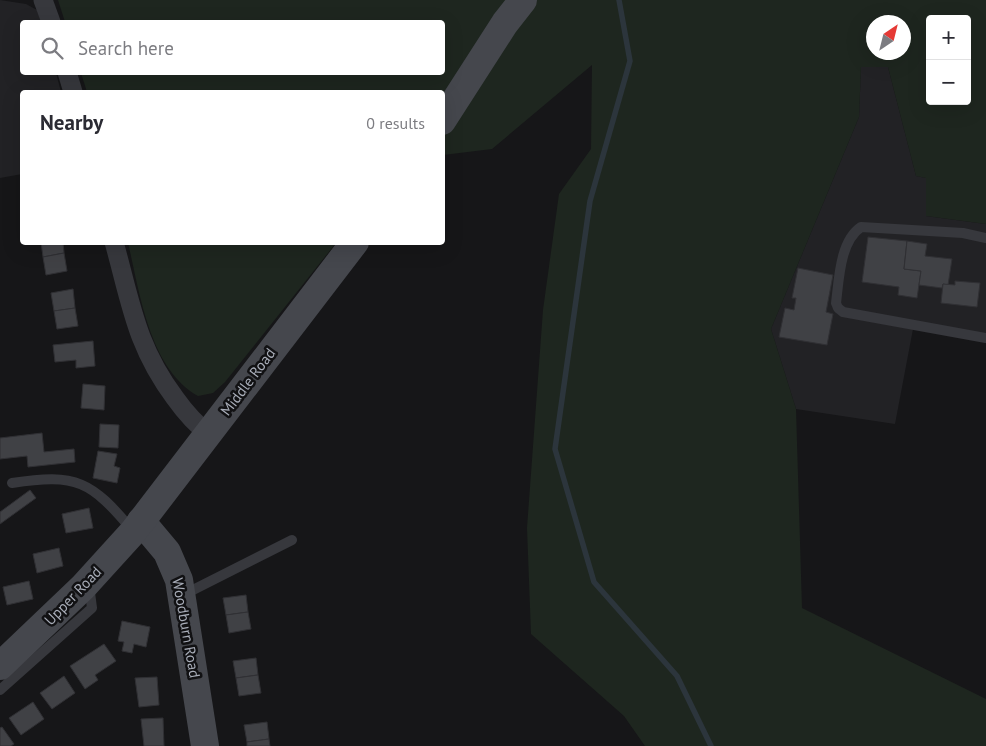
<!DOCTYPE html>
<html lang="en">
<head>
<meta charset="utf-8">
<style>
  :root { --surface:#fff; --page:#f2f2f3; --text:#2b2b33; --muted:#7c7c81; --line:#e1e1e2 }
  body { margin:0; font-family:"PT Sans",sans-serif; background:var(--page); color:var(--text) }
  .controls { position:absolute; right:15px; top:15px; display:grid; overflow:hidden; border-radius:5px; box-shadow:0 5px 20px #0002 }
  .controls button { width:45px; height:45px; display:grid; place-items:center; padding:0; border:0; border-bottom:1px solid var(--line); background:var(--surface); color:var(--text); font:25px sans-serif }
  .compass { position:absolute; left:866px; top:15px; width:45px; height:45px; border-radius:50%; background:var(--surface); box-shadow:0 5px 20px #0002; rotate:35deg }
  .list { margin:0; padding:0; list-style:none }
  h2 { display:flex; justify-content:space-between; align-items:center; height:65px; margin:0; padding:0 20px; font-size:21px }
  h2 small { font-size:16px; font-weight:400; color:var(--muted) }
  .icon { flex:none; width:28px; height:28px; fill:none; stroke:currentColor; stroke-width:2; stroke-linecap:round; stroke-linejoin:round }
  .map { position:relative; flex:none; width:986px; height:746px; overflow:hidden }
  .search { position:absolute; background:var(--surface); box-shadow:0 5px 20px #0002; left:20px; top:20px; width:425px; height:55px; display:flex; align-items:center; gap:12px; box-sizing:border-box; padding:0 18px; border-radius:5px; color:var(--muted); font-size:19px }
  .panel { position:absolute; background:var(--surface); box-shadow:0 5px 20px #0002; left:20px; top:90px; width:425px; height:155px; border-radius:5px }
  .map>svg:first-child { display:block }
</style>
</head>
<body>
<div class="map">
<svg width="986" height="746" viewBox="0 0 986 746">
  <rect width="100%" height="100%" fill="#161618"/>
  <g fill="#222225">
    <polygon points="0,0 26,4 37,10 41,22 22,22 22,72 56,73 61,92 22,92 22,174 0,178"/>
    <polygon points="861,67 888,67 916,176 926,178 926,216 986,224 986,340 913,329 895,424 796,409 771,329 859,117"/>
  </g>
  <g fill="#1e261f" fill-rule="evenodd">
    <path d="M58 0H986V224L926 216V178L916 176 888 67H861L859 117 771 329 796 409 802 608 986 699V746H645L624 716 531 634 527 528 543 310 559 194 591 149 592 65 492 149 443 155 442 92H87L81 73 442 72V22H65ZM930 19H967V101H930ZM874 22H904V52H874Z"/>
    <path d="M128 243V242L336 243 225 382 213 393 198 396C149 368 140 293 128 243Z"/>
  </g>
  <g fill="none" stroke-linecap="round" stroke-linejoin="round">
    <polyline stroke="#2c353c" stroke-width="5.5" points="619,0 630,61 590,201 555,449 594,582 677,676 711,746"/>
  </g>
  <g fill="#404145" stroke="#303034">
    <polygon points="868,237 907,241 904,269 921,271 917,298 898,295 899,287 862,282"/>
    <polygon points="907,241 927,244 925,256 952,259 948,285 943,284 942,288 919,285 921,271 904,269"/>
    <polygon points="41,242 63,242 64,253 43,257"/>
    <polygon points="64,253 67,271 46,275 43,257"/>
    <polygon points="798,268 833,275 826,312 833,314 827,345 779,337 785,308 794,310 796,298 792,298"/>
    <polygon points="955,281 980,283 977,307 941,303 943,284 955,285"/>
    <polygon points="73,289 75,308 54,311 51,293"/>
    <polygon points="75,308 78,326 57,329 54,311"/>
    <polygon points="93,341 95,366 76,368 76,360 55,362 53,345"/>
    <polygon points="83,384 105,386 104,410 81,408"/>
    <polygon points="100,424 119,425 118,448 99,447"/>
    <polygon points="42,433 44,452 74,449 75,462 28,467 27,456 0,459 0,438"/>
    <polygon points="98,451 117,454 114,466 120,468 117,483 93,478"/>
    <polygon points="30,490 36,498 0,524 0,512"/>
    <polygon points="89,508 93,528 66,533 62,514"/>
    <polygon points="59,548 63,566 37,573 33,554"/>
    <polygon points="29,581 33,599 7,605 3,587"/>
    <polygon points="246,595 248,612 226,615 223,598"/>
    <polygon points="248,612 251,629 229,633 226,615"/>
    <polygon points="122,621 150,627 146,647 134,644 132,653 122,651 124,642 118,641"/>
    <polygon points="104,644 116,661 95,675 98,680 85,689 70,666"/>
    <polygon points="256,658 258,675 236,678 233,661"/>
    <polygon points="258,675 261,693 239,696 236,678"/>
    <polygon points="64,676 75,693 52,709 40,693"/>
    <polygon points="157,677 159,705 139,707 135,678"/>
    <polygon points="33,702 44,719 21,735 9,718"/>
    <polygon points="163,718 164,746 144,746 141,719"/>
    <polygon points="267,722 269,739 247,742 244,725"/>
    <polygon points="2,727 14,744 11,746 0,746 0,728"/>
    <polygon points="269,739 270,746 247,746 247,742"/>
  </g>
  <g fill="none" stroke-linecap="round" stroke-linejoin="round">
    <g stroke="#37383d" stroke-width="10">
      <path d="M986 238 963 233 861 227C840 241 839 279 836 303L838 308 843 312 986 338"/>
      <path d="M12 483C77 473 91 481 133 531"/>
      <polyline points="183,595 292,540"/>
      <polyline points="0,690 92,608 89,585"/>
    </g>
    <g stroke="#37383d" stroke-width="19">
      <polyline points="43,0 51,22"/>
      <polyline points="67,72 73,92"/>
      <path d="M114 242C131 303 136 346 175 398 185 412 195 424 209 434"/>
    </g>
    <g stroke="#45474d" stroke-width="28">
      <polyline points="442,121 505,23 523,0"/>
      <polyline points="141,521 167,552 179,580 205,746"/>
      <polyline points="0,666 83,587 133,532 355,242"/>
    </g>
  </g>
  <g text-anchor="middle" stroke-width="5" stroke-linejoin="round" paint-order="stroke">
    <g font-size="15" fill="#a8adb8" stroke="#111113">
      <text transform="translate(248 382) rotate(-53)" y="5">Middle Road</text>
      <text transform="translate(73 596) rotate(-46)" y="5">Upper Road</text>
      <text transform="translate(186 628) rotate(80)" y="5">Woodburn Road</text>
    </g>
  </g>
</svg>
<div class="controls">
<button>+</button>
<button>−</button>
</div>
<svg class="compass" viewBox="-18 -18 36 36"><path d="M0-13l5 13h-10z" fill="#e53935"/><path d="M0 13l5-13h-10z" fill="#7c7c81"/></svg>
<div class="search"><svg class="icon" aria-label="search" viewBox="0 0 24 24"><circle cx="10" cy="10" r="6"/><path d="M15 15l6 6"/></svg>Search here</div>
<section class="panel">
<h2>Nearby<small>0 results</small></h2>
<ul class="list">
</ul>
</section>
</div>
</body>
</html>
